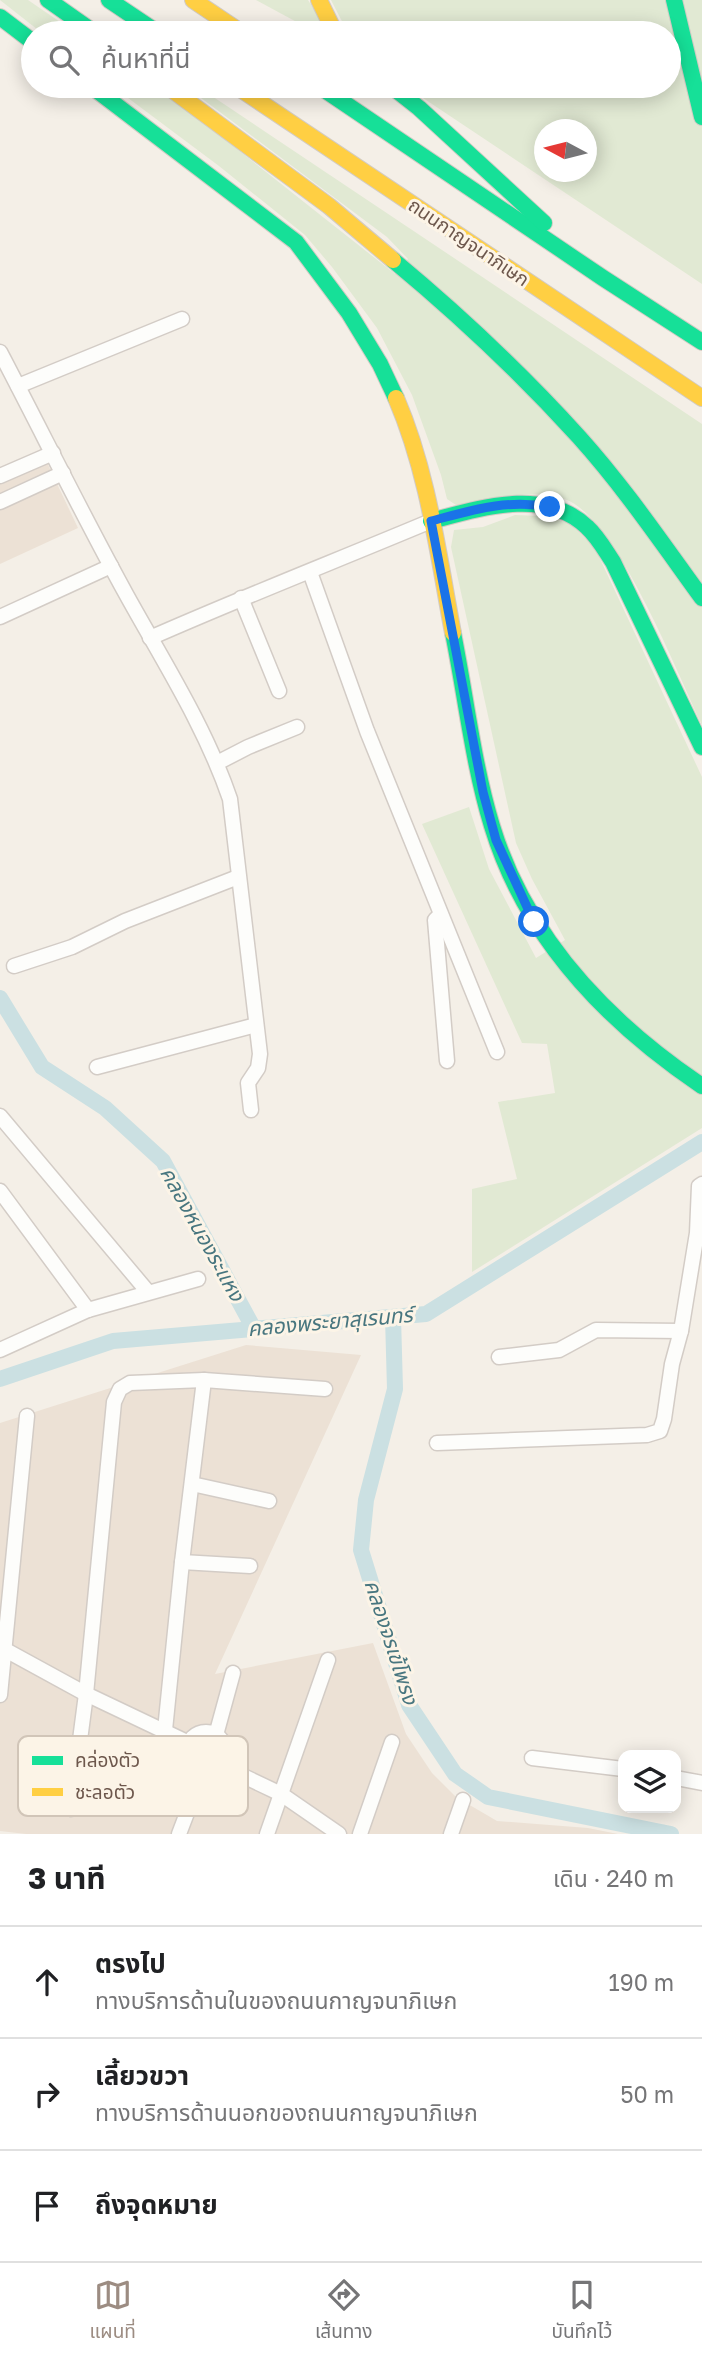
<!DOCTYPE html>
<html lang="th">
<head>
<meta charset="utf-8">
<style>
  :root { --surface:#fff; --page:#f6f6f6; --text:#202124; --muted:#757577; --line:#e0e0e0; --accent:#9c8c82 }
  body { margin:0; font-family:"Golos Text","Noto Sans Thai",sans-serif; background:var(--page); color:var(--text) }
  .controls { position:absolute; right:21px; bottom:21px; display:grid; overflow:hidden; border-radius:14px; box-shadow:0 4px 18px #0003 }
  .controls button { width:63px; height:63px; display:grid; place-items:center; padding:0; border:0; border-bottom:2px solid var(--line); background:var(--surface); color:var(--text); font:35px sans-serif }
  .compass { position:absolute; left:534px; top:119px; width:63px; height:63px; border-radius:50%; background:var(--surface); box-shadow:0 4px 18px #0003; rotate:277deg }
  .stop { position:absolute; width:21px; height:21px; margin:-16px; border:5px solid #1a73e8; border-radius:50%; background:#fff }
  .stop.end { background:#1a73e8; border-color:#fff; box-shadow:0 2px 7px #0008 }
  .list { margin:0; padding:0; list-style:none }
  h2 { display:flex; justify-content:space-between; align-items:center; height:91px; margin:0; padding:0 28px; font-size:30px }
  h2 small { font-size:23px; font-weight:400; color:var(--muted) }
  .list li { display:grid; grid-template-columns:46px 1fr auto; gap:21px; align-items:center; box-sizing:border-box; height:112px; padding:0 28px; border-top:2px solid var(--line) }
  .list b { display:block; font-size:26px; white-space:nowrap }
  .list p { margin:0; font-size:23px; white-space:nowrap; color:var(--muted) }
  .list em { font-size:23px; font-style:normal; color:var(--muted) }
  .icon { flex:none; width:38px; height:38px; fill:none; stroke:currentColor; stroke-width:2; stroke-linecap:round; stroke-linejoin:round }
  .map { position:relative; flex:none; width:702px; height:1834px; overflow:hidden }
  .search { position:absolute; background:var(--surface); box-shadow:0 4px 18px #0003; left:21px; right:21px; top:21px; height:77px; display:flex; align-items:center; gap:18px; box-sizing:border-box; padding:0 24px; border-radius:38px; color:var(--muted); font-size:26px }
  .sheet { height:427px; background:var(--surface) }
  nav { display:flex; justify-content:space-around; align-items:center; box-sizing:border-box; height:98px; border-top:2px solid var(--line); background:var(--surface); font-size:19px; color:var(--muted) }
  nav a { display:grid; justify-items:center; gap:4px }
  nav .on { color:var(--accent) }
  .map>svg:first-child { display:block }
</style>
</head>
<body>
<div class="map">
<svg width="702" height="1834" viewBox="0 0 702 1834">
  <rect width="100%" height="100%" fill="#f4efe7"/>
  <g fill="#ece1d5">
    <polygon points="41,450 78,528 0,564 0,469"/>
    <polygon points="246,1345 361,1355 215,1674 373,1643 406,1734 432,1773 456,1797 497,1821 588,1828 618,1834 26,1834 0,1831 0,1423"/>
  </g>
  <g fill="#e1e9d3" fill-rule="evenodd">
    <polygon points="0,0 28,0 76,33 42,33"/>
    <polygon points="256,0 308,0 329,33 317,33"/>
    <path d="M331 0H702V284L405 86H669V33H348ZM544 130H586V172H544Z"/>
    <path d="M112 86H151L203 122 395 274 408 259 387 237 185 86H197L702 424V725C677 673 618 521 567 500 533 487 491 500 456 505L447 499 441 475 412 395 377 328 332 267 305 235 219 166Z"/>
    <polygon points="515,515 540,516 570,523 595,548 702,777 702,1128 472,1272 472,1189 517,1179 498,1102 555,1093 547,1044 522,1043 422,824 469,807 489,869 536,958 565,940 532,879 516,843 451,547 454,530 483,527"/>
  </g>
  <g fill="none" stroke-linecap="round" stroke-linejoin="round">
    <g stroke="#cbe0e2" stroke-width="16">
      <polyline points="0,998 42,1067 105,1108 163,1161 254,1329"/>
      <polyline points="393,1317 395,1389 366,1500 361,1550 409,1705 455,1774 488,1797 671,1834"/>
      <polyline points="0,1379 113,1341 426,1314 702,1142"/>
    </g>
    <g stroke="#d3ccc6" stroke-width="17">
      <g id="street">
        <path d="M0 352C42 432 82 514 126 594 163 661 205 726 230 799L260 1054 258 1068 248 1083 251 1110"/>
        <polyline points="18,386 182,319"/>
        <polyline points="0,476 53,453"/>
        <polyline points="0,502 63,473"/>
        <polyline points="310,572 367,731 497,1052"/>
        <polyline points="241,598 279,691"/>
        <polyline points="0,617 111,566"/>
        <path d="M150 638C243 597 338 560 431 521"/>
        <polyline points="217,763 248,747 297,727"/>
        <polyline points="440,915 435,920 447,1061"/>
        <polyline points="14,966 72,947 125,921 238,877"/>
        <polyline points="97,1067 256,1025"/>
        <polyline points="0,1116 148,1292"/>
        <polyline points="0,1191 88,1310"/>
        <polyline points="0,1350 88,1310 198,1279"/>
        <polyline points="499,1357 559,1350 596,1330 681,1331"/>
        <polyline points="437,1443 647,1435 660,1431 664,1419 672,1364 681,1331 697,1233 699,1186 702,1184"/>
        <polyline points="192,1484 269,1501"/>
        <polyline points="182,1562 250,1566"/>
        <polyline points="0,1647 86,1694 189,1743"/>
        <polyline points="0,1695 27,1416"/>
        <polyline points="165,1730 182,1562 204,1380"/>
        <circle cx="206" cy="1751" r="19"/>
        <polyline points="216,1735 233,1673"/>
        <polyline points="532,1758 623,1769"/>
        <polyline points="220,1765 281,1794 339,1834"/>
        <polyline points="676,1778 702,1783"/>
        <polyline points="71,1809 86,1694 114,1402 120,1389 130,1383 204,1380 325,1389"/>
        <polyline points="179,1834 203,1771"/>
        <polyline points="267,1834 328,1660"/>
        <polyline points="360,1834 392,1742"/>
        <polyline points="451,1834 463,1800"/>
      </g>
    </g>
    <g stroke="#d2cbc4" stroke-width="18">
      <g id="fast">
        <polyline points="48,0 95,33"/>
        <polyline points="109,0 158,33"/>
        <polyline points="674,0 702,117"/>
        <polyline points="0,17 33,42"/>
        <polyline points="91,86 296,242 349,313 380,364 396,398"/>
        <polyline points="319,86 603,278 702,342"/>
        <polyline points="391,86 419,108 544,223"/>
        <path d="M393 260C458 314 522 374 579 437 624 487 662 543 702 598"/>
        <path d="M431 521C480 508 545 487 587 527 598 537 605 550 613 562L702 747"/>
        <path d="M453 633C466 697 473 764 492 826 526 938 607 1022 702 1086"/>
      </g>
    </g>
    <g stroke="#d2cbc4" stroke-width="18">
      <g id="slow">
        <polyline points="193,0 242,33"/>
        <polyline points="319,0 335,33"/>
        <polyline points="167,86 329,206 393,260"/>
        <polyline points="236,86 702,398"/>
        <path d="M396 398C428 472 438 554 453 633"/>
      </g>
    </g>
    <use href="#street" stroke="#fdfdfb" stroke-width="14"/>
    <use href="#fast" stroke="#16e098" stroke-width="16"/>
    <use href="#slow" stroke="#ffcf43" stroke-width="16"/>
  </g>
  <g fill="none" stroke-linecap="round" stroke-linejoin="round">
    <path stroke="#1a73e8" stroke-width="9" d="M534 922 496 840 483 792 431 521C473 510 506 499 550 507"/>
  </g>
  <g text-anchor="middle" stroke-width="6" stroke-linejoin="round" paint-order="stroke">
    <g font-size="19" fill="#6d574c" stroke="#fcf4e7">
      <text transform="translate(469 242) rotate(34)" y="7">ถนนกาญจนาภิเษก</text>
    </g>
    <g font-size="21" font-style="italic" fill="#48767f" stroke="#fcf4e7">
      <text transform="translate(202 1234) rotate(61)" y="7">คลองหนองระแหง</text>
      <text transform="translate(330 1322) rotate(-5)" y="7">คลองพระยาสุเรนทร์</text>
      <text transform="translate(391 1642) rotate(72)" y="7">คลองจรเข้โพรง</text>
    </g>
  </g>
  <rect x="18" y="1736" width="230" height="80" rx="10" fill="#fcf4e7" stroke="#d1c5b8" stroke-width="2"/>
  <rect x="32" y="1756" width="31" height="9" fill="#16e098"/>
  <rect x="32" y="1788" width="31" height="8" fill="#ffcf43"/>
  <g font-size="19" fill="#6d574c">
    <text x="75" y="1767">คล่องตัว</text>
    <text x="75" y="1799">ชะลอตัว</text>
  </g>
</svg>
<div class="controls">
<button><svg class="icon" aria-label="layers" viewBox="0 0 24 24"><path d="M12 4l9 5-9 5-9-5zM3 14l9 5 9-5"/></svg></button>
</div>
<svg class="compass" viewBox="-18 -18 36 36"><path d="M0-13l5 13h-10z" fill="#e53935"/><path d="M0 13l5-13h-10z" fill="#757577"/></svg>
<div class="stop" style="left:534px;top:922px"></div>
<div class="stop end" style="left:550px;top:507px"></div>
<div class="search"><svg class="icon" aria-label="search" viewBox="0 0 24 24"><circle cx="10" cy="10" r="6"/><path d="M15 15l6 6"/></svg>ค้นหาที่นี่</div>
</div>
<section class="sheet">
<h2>3 นาที<small>เดิน · 240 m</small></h2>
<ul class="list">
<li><svg class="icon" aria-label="ahead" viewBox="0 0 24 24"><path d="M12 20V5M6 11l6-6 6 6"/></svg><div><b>ตรงไป</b><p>ทางบริการด้านในของถนนกาญจนาภิเษก</p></div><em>190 m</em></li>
<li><svg class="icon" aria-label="right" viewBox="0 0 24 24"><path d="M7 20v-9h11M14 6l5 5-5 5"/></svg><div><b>เลี้ยวขวา</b><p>ทางบริการด้านนอกของถนนกาญจนาภิเษก</p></div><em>50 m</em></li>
<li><svg class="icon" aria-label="arrive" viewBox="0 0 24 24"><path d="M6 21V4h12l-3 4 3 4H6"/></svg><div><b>ถึงจุดหมาย</b></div></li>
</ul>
</section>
<nav>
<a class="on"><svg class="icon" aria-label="map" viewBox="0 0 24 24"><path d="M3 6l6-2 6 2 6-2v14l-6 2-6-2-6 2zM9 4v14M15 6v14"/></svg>แผนที่</a>
<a><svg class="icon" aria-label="directions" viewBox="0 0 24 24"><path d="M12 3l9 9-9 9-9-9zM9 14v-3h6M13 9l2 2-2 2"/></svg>เส้นทาง</a>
<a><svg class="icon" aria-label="saved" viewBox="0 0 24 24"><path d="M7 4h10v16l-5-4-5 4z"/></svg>บันทึกไว้</a>
</nav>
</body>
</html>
